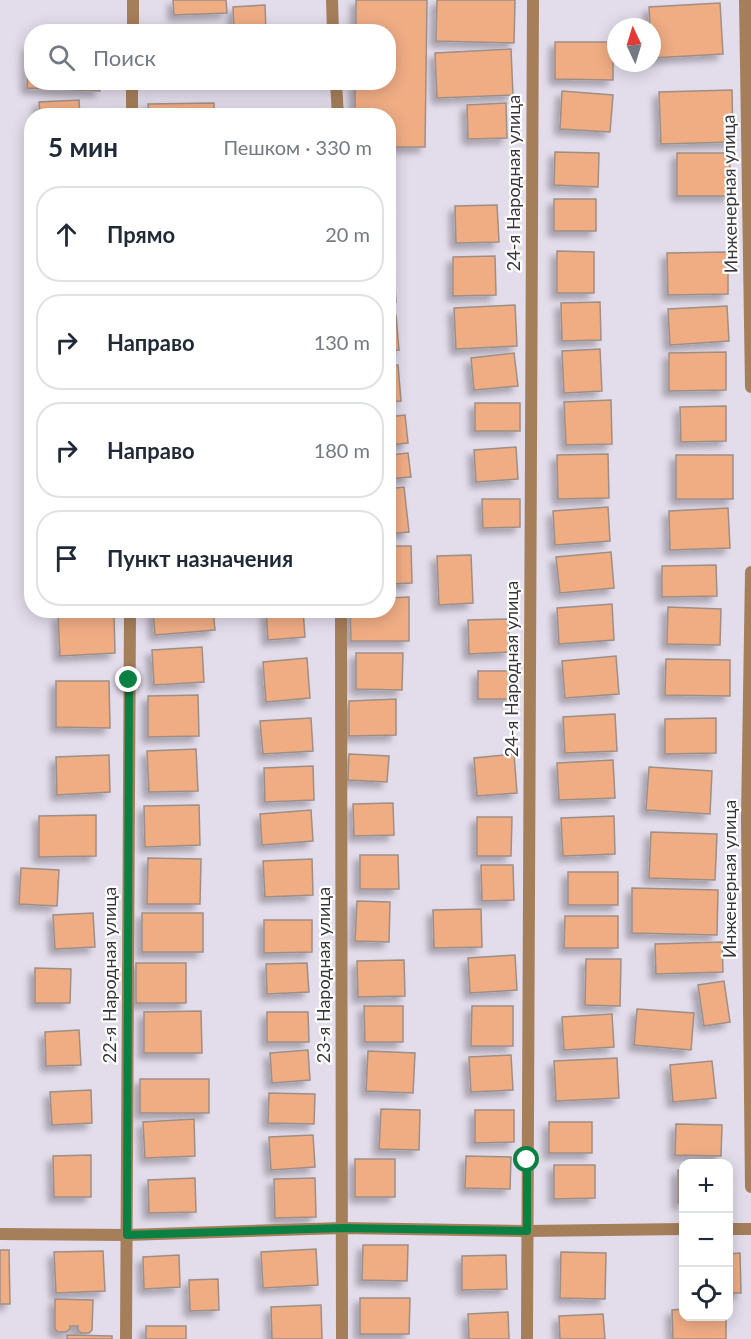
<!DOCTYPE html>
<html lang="ru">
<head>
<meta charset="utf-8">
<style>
  :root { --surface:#fff; --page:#f6f6f7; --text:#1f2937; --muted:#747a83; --line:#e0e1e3 }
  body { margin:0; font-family:Lato,sans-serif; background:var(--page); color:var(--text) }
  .controls { position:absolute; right:18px; bottom:18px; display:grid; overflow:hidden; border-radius:12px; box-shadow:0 3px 15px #0003 }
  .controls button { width:54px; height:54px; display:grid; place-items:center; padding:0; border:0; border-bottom:2px solid var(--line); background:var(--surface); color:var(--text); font:30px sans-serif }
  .compass { position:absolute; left:607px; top:18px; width:54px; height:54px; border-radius:50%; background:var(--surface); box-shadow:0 3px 15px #0003; rotate:356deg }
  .stop { position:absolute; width:18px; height:18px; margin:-14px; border:4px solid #0b8043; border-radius:50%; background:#fff }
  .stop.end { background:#0b8043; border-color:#fff; box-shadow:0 2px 6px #0008 }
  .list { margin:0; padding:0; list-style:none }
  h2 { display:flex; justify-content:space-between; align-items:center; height:78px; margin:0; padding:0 24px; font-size:26px }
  h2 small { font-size:20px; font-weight:400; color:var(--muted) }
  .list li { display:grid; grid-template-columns:39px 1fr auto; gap:18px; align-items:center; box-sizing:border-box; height:96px; margin:0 12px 12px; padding:0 12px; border:2px solid var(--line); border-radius:24px }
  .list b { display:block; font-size:22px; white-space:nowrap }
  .list em { font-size:20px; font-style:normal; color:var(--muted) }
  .icon { flex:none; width:33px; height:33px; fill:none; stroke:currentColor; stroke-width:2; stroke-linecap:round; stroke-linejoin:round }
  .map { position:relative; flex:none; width:751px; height:1339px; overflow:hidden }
  .search { position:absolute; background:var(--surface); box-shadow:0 3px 15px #0003; left:24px; top:24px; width:372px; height:66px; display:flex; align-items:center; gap:15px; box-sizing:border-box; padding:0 21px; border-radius:24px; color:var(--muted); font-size:22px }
  .panel { position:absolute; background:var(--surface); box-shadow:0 3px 15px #0003; left:24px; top:108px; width:372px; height:510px; border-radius:24px }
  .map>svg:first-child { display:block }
</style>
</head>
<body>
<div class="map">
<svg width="751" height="1339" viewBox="0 0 751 1339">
  <defs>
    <filter id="shadow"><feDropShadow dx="-5.5" dy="5.5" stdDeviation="3" flood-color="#0004"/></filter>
  </defs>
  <rect width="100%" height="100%" fill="#e3dceb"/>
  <g fill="#f0ad84" stroke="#9e8f86" stroke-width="1.5" filter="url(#shadow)">
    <polygon points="173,0 226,0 227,13 174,15"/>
    <polygon points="356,0 427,0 425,147 388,147 388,116 355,116 355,82 388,82 388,32 356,32"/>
    <polygon points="437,0 515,0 514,43 436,41"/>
    <polygon points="720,3 723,54 652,58 652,27 650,27 649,7"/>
    <polygon points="265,5 266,32 234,32 233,7"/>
    <polygon points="555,42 613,42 613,80 555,79"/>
    <polygon points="29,45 32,45 32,82 101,82 100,91 27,88"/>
    <polygon points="511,49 513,95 437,98 435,53"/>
    <polygon points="732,90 733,142 661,144 659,92"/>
    <polygon points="562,91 613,95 610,132 560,129"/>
    <polygon points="79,100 80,116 40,116 39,102"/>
    <polygon points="214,103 214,116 149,116 148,104"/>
    <polygon points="506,103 507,138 468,139 467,105"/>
    <polygon points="555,152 599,153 598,187 554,185"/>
    <rect x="677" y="153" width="53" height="43"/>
    <polygon points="388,160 395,160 394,197 388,197"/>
    <rect x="554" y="199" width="42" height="32"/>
    <polygon points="497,205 499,242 456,243 455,206"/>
    <polygon points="394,210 394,248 388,248 388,211"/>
    <polygon points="557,251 594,252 594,293 557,293"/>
    <polygon points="728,252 728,294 668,295 667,253"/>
    <polygon points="495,256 496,295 453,296 453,257"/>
    <polygon points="393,261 396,302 388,303 388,262"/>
    <polygon points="600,302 601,340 562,341 561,303"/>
    <polygon points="515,305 517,346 456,349 454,308"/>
    <polygon points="727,306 729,341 670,345 668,309"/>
    <polygon points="396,315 399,350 388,351 388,316"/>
    <polygon points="600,349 602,391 564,393 562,351"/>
    <polygon points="726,352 726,390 669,391 669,353"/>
    <polygon points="514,353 518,386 474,390 471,358"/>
    <polygon points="398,365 401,401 388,402 388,366"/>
    <polygon points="611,400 612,444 566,445 564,402"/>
    <rect x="475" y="403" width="45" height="28"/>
    <polygon points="726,406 726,441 681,442 680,407"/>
    <polygon points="405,415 408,443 388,445 388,417"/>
    <polygon points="516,447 518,479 476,482 474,450"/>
    <polygon points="408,453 411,477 388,479 388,455"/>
    <polygon points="608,454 609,498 558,499 557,455"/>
    <rect x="676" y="455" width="57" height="44"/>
    <polygon points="404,487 409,532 388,534 388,489"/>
    <polygon points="482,499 520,499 520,527 483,528"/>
    <polygon points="608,507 610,541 555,545 553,511"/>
    <polygon points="728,508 730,548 670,550 669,511"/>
    <polygon points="388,546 411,546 412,583 388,584"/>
    <polygon points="611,552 614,588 560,593 556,557"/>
    <polygon points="471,555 473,603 439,605 437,556"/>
    <polygon points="716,565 717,596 662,597 662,566"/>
    <polygon points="409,597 409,641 351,641 350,610 388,610 388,598"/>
    <polygon points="612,604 614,640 559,644 557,608"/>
    <polygon points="668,607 721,609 720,645 667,644"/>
    <polygon points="153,610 213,610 215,630 155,635"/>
    <polygon points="266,610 303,610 305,637 268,640"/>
    <polygon points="114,613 115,653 60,656 58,615"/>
    <polygon points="508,619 510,652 469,654 468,620"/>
    <polygon points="202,647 204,682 154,685 152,650"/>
    <polygon points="356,653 403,653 402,690 356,689"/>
    <polygon points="616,656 619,694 565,698 562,661"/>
    <polygon points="307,658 310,698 266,702 263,662"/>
    <polygon points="666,659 730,660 730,696 665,695"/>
    <rect x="478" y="671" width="35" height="28"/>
    <polygon points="56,681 109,681 110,728 56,727"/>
    <polygon points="198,695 199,736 148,737 148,696"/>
    <polygon points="396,699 396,735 349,736 349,701"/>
    <polygon points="615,714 617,751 565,753 563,717"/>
    <polygon points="311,718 313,751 263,754 260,721"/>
    <polygon points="716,718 716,753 665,754 665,719"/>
    <polygon points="196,749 198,791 149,792 147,751"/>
    <polygon points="349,754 389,756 387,782 348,780"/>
    <polygon points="514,754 517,793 477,796 474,758"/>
    <polygon points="109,755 110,792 57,795 56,757"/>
    <polygon points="613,760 615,798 559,800 557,763"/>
    <polygon points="313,766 314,800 265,802 264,768"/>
    <polygon points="649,767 712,771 710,814 646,810"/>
    <polygon points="393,803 394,835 354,836 353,804"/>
    <polygon points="199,805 200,845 145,847 144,806"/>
    <polygon points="311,810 313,841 262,845 260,814"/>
    <polygon points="96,815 96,856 39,857 39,816"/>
    <polygon points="614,816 615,854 563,856 561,818"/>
    <polygon points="477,817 512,817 511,856 477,856"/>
    <polygon points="651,832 717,834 715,880 649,878"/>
    <polygon points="360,855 398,855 399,889 360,889"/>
    <polygon points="148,858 201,859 200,904 147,904"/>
    <polygon points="312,859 313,895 265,897 263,861"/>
    <polygon points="481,865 513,865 514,900 482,901"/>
    <polygon points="21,868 59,870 57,906 19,904"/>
    <rect x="568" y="872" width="50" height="33"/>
    <polygon points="632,888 718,890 717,935 632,933"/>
    <polygon points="357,901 390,902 389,942 355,941"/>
    <polygon points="481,909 482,947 434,948 433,910"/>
    <polygon points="93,913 95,947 55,949 53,915"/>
    <rect x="142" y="913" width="61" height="39"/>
    <polygon points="565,916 618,916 618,948 564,948"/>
    <polygon points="264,920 312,920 312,952 264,953"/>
    <polygon points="722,942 723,972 656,974 655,944"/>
    <polygon points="515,955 517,990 470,993 468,958"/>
    <polygon points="586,959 621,959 620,1006 585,1005"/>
    <polygon points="404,960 405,996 358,997 357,961"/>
    <rect x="136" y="963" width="50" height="40"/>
    <polygon points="307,963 309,992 267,994 266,964"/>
    <polygon points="35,968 71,969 70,1003 35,1003"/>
    <polygon points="724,981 730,1022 704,1026 698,985"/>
    <polygon points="364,1006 403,1006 403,1042 365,1042"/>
    <polygon points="472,1006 513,1006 513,1046 471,1046"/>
    <polygon points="637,1009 694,1013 691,1050 634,1045"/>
    <polygon points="201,1011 202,1053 144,1053 144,1012"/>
    <polygon points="267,1012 308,1012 309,1042 267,1042"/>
    <polygon points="612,1014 614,1047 564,1050 562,1017"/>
    <polygon points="79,1030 81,1065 46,1066 45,1032"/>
    <polygon points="308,1050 310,1080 272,1083 270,1053"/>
    <polygon points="368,1051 415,1053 413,1093 366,1091"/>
    <polygon points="511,1055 513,1090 471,1092 469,1057"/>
    <polygon points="617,1058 619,1098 556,1101 554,1061"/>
    <polygon points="712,1061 716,1098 673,1102 670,1065"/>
    <rect x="140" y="1079" width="69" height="34"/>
    <polygon points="91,1090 92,1123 52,1125 50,1092"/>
    <polygon points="269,1093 315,1094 314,1124 268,1123"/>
    <polygon points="381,1109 420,1110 419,1150 379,1149"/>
    <polygon points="475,1110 514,1110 514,1142 475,1143"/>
    <polygon points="194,1119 195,1156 145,1158 143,1122"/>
    <rect x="549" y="1122" width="43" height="31"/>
    <polygon points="676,1124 722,1125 721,1156 675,1155"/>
    <polygon points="313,1135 315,1167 271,1170 269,1137"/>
    <polygon points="91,1155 91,1197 54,1197 53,1156"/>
    <polygon points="466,1156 511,1157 510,1189 465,1188"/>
    <rect x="355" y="1159" width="40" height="38"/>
    <polygon points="554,1165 595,1165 595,1198 554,1199"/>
    <rect x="678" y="1170" width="6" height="33"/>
    <polygon points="195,1178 196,1212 149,1213 148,1180"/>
    <polygon points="315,1178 316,1217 275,1218 274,1179"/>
    <polygon points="363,1245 408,1245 407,1281 362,1280"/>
    <polygon points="316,1249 318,1285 263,1288 261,1252"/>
    <polygon points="0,1250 9,1250 10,1304 0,1304"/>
    <polygon points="103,1251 105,1291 56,1293 54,1252"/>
    <polygon points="561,1252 606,1253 605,1299 560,1298"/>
    <polygon points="740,1253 741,1293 728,1293 728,1254"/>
    <polygon points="179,1255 180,1287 144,1289 143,1257"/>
    <polygon points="506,1255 507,1289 462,1290 462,1256"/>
    <polygon points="218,1279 219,1310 190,1311 189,1280"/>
    <polygon points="360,1298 410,1298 409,1334 360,1334"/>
    <polygon points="55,1299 93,1300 92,1330 89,1333 81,1333 78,1330 78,1326 70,1326 70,1329 66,1332 58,1332 55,1329"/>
    <polygon points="321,1305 322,1339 272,1339 271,1307"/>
    <polygon points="684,1309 684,1316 726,1316 726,1339 673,1339 672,1310"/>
    <polygon points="508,1312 509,1339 469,1339 468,1314"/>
    <polygon points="603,1314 605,1339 560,1339 559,1316"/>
    <rect x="146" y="1326" width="40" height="13"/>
    <polygon points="67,1335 112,1336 112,1339 67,1339"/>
  </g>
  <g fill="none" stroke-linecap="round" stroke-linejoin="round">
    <g stroke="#a57e5a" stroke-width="12">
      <polyline points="332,0 333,32"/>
      <polyline points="745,0 751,387"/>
      <polyline points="133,32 133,0"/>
      <polyline points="336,82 338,116"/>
      <polyline points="132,116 132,82"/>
      <polyline points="751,572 747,818 751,1187"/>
      <polyline points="341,610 342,1339"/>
      <polyline points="728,1229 751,1229"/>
      <polyline points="0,1234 127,1235 342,1228 527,1231 684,1229"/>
      <polyline points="126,1339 130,610"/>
      <polyline points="527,1339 533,0"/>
    </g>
  </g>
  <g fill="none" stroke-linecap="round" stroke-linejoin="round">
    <polyline stroke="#0b8043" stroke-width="8" points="129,680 127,1235 342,1228 527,1231 527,1160"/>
  </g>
  <g text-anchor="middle" stroke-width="4.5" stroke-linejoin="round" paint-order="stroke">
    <g font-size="18" fill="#37343a" stroke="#fff">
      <text transform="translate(514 183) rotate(-90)" y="6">24-я Народная улица</text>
      <text transform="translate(730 194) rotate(-91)" y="6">Инженерная улица</text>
      <text transform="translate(512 669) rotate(-90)" y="6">24-я Народная улица</text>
      <text transform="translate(730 879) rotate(-90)" y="6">Инженерная улица</text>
      <text transform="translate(110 975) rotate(-90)" y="6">22-я Народная улица</text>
      <text transform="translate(324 975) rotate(-90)" y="6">23-я Народная улица</text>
    </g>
  </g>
</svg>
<div class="controls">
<button>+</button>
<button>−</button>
<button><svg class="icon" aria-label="locate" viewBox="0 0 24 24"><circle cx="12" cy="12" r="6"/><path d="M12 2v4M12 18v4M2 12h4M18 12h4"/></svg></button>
</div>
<svg class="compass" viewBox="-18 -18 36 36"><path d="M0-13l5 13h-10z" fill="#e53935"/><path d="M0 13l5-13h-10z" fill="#747a83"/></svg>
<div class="stop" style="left:527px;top:1160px"></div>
<div class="stop end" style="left:129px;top:680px"></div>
<div class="search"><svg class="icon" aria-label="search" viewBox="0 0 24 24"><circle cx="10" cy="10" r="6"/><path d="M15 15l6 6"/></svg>Поиск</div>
<section class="panel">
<h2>5 мин<small>Пешком · 330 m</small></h2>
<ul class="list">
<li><svg class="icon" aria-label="ahead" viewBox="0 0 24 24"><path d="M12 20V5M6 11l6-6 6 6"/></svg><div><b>Прямо</b></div><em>20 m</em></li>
<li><svg class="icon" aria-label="right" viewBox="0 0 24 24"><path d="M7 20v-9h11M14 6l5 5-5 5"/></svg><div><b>Направо</b></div><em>130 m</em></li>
<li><svg class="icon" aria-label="right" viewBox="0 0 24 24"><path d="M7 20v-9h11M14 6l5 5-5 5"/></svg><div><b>Направо</b></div><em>180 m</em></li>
<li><svg class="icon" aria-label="arrive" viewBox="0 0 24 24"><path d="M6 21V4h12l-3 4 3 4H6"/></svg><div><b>Пункт назначения</b></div></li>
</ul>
</section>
</div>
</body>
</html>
